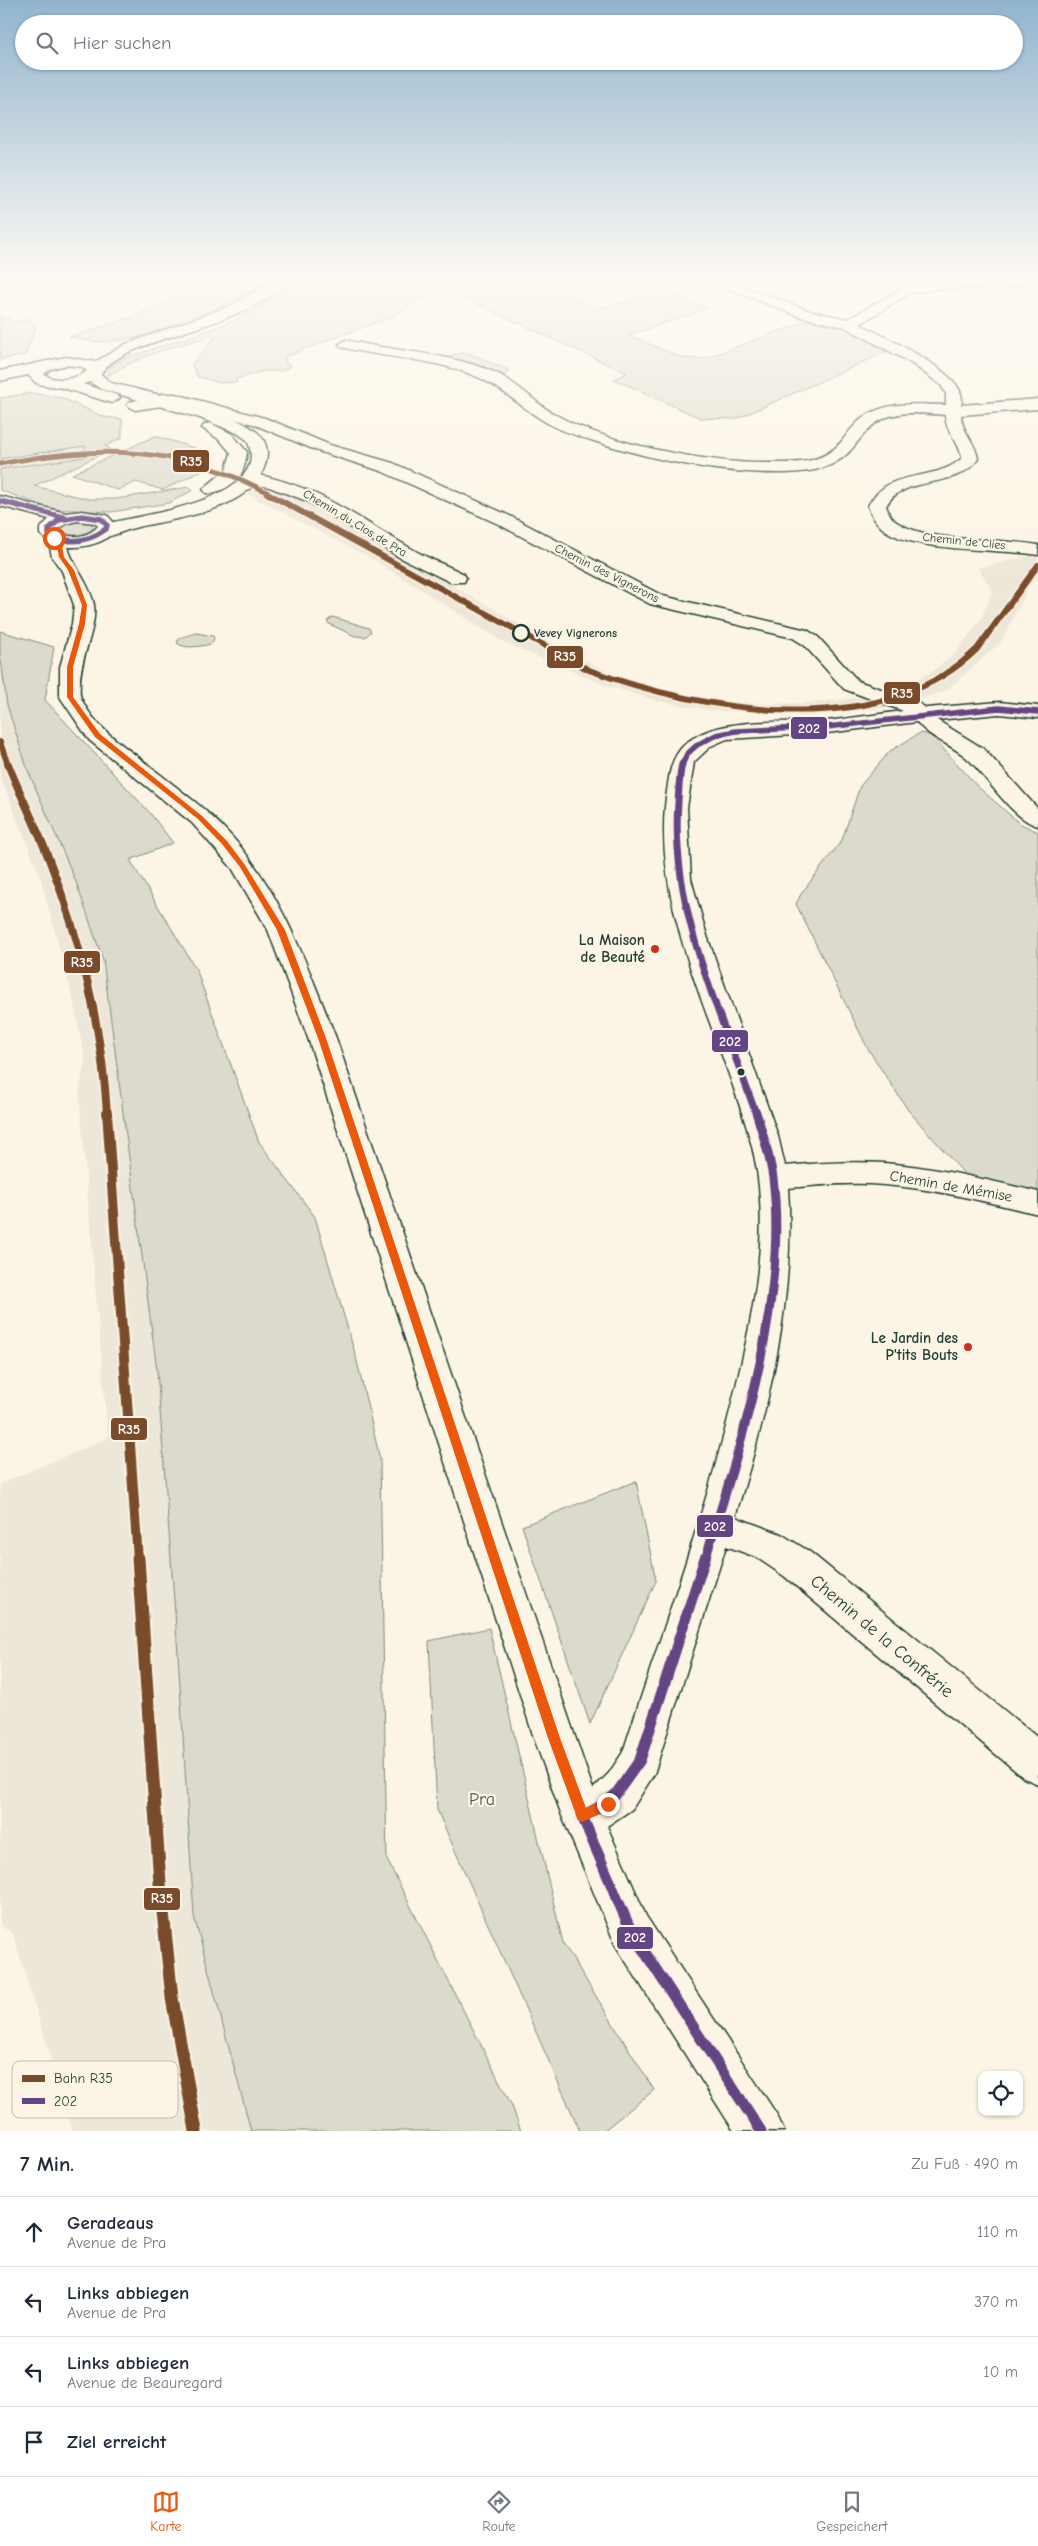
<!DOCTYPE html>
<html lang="de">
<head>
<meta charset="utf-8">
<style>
  :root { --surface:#fff; --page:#f2f2f3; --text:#1f2937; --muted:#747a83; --line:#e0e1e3; --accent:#ea580c }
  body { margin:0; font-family:"Comic Neue",sans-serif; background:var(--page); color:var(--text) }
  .controls { position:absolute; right:15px; bottom:15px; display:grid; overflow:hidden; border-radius:10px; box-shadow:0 1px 4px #0004 }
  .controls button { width:45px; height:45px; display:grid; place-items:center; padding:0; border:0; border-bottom:1px solid var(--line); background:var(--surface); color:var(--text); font:25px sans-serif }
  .stop { position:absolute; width:15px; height:15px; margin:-11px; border:4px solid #ea580c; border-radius:50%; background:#fff }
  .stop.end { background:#ea580c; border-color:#fff; box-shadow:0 1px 5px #0008 }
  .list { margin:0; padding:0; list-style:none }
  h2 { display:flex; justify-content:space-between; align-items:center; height:65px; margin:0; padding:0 20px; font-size:21px }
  h2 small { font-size:16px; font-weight:400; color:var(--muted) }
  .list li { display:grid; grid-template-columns:32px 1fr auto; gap:15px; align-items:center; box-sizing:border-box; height:70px; padding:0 20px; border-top:1px solid var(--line) }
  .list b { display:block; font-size:19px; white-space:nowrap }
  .list p { margin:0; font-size:16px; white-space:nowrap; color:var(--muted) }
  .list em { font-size:16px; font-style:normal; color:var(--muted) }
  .icon { flex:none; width:28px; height:28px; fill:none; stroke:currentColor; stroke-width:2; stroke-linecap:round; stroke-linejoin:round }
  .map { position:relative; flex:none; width:1038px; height:2131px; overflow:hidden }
  .search { position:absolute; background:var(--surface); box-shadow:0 1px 4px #0004; left:15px; right:15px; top:15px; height:55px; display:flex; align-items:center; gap:12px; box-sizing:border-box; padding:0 18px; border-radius:28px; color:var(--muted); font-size:19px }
  .sheet { height:345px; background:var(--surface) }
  nav { display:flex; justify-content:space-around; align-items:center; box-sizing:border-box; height:70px; border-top:1px solid var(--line); background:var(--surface); font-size:14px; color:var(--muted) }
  nav a { display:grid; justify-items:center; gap:2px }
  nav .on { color:var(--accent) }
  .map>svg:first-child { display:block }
</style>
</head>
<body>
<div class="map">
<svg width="1038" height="2131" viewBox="0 0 1038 2131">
  <rect width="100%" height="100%" fill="#fcf5e5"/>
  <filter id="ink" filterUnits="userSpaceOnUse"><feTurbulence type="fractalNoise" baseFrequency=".02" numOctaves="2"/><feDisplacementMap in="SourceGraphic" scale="10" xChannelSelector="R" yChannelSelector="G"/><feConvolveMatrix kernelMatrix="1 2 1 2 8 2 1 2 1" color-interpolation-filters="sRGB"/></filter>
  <g filter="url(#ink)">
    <g fill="#ece7d8">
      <polygon points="85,446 85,458 0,469 0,459"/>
      <polygon points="265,483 304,496 400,555 562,649 592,664 621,677 665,690 716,700 764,704 809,703 849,699 894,688 932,672 955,653 980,621 993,591 978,568 1028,556 1038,548 1038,577 1030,584 1002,641 947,690 897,707 805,716 708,710 658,701 605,685 505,643 374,560 247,494"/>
      <polygon points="0,652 7,705 27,768 76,882 103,960 157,1370 178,1654 194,1916 251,2131 73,2131 13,1934 0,1925 0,1484 108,1438 79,1092 85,1059 73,999 40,876 0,776"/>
    </g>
    <g fill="#dcdacc" stroke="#7e8c80">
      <path d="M214 281H267C223 310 156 339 103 342 92 342 80 339 69 337L130 318Z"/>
      <path d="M300 281H544L596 309 642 298 613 281H646L707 309 629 335 682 358 703 359 813 319 846 325 886 352 736 419 700 418 614 379 627 373 433 284 429 293 394 316 286 356 285 362 291 366 282 371H264L236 379 237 382 220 383 197 376 192 364 217 335C178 344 141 355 107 376L110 367 121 360C181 338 250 323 300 281Z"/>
      <polygon points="0,315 13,322 30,319 36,327 25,355 0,360"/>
      <path d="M466 352 508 370V373C493 381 466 365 450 360L452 355Z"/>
      <polygon points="32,393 62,398 104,417 122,419 122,438 105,446 109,448 106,452 34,486 88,499 116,499 189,487 193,490 169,503 111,512 51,509 0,490 0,469 85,457 85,446 0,459 0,398"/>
      <polygon points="155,436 201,450 185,458 211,466 163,490 136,482 118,490 72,474"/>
      <path d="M76 521 91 523 93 528C85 536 70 538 62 530L66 525Z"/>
      <polygon points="333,617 369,628 371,632 365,637 355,636 329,624 327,621"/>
      <polygon points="0,631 54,647 45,700 150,813 173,843 130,860 196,969 259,1142 315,1217 356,1357 380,1459 387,1860 512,2106 521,2131 251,2131 194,1916 178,1654 157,1370 103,960 76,882 27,768 7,705 0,652"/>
      <path d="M196 633 213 636 214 639 211 644C200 646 186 650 177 643L179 638Z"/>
      <polygon points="920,733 931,735 977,786 1019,823 1038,832 1038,1194 968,1178 908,1110 868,1049 796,904 801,894 842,840 860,786 890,751"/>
      <polygon points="636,1481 656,1581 590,1724 522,1526"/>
      <polygon points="489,1628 563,1943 654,2090 603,2131 580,2131 437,1810 429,1641"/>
    </g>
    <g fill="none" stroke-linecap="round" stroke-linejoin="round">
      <g stroke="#1f3d34" stroke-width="3">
        <g id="minor">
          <path d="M708 281H728L810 311 848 319 906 286 935 281H1034L1027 285 937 289 910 293 860 324C884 337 954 368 961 394 962 397 962 402 961 405L1038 399V409L961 415C961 431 976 442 978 459 956 491 903 474 886 506 889 514 892 520 900 524 933 543 999 538 1038 545V555C996 548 920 553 886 531 876 524 872 516 868 506 890 465 932 485 962 458 960 442 945 431 945 415 927 414 903 410 885 418 872 423 864 434 855 445 837 469 813 472 785 473 725 474 667 463 610 446 591 440 571 435 553 426 523 411 502 385 470 374 429 358 383 358 341 347L339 344 346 340C395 352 447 352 494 372 517 382 534 403 556 415 608 444 706 463 765 463 794 463 822 465 842 441 851 429 860 417 875 411 897 401 922 405 946 405V394L941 385 911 363 845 327 801 317Z"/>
          <path d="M163 394H175L265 418 330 445 393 463 508 515 663 596 807 630 818 637 858 681 915 701 926 708 999 702 1038 706V718L999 714 937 720 984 749 1038 809V826C1012 819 989 779 969 760 954 745 930 739 917 722L827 733 727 739 711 746 694 762 687 808 691 879 707 936 778 1136 785 1166C818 1163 851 1161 884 1163 936 1167 987 1180 1038 1192V1214C987 1202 936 1189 884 1185 852 1182 820 1185 788 1188 796 1299 768 1411 735 1517L781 1534 810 1552 1038 1738V1784L1024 1778 784 1576 756 1557 726 1546 654 1774 632 1809 607 1826 646 1916 777 2115 784 2131H734L616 1946 562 1816 534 1738 308 1038 268 930 232 868 192 823 89 740 60 697V667L72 624 74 605 62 571 52 557 49 542 40 534V529L49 519 0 506V496L66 513 82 511 107 515 116 525C111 543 84 548 68 547 72 565 91 585 94 605 97 629 80 657 80 683 80 687 79 694 81 698 92 723 117 741 138 757 170 783 206 807 233 838 283 895 308 968 336 1038L593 1789 609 1773 623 1752C662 1631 707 1510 736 1386 752 1320 767 1247 758 1178 754 1146 743 1116 733 1086 701 994 651 889 667 791 669 778 670 765 677 754 702 713 785 724 827 721 852 718 878 714 903 711L844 689 804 645 793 638 650 604 496 523 381 471 318 451 253 424 175 404 135 410 127 405 129 402ZM77 521 95 523 98 526C89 537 70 540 58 532V529L66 524Z"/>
          <path d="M250 473C319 486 353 516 412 549 428 559 447 565 464 574L466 578 464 582H450L399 557 307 501 269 487 244 482 242 478 244 474Z"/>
        </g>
      </g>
      <g stroke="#1f3d34" stroke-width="3">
        <g id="major">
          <path d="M273 281H289C253 326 122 337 101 374L111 383C147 392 233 410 258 433 267 441 269 454 265 465 250 512 175 518 134 528 122 531 110 539 98 536L95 532 98 528 110 523C143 514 275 500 247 440L237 433 200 418 101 389 90 382 83 384 117 395 120 398 112 403 63 388 43 385 36 383 28 375 0 381V371L66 357 95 362 126 344 230 306ZM66 365 82 367 87 371C76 379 56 383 44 374L51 369Z"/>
          <path d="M210 423 232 434 247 452C246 458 245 466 242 472 238 483 217 495 206 493L203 489 226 470 231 453 220 440 202 428 204 425Z"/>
        </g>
      </g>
      <use href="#minor" fill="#fcf5e5" fill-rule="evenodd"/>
      <use href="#major" fill="#fcf5e5" fill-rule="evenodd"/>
      <g stroke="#fcf5e5" stroke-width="8">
        <g id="bus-1-far3">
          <polyline points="0,501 66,518"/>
          <path d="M82 516 101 519 107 525 106 529C88 542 69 545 49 534V529L59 520Z"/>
          <polyline points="682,765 687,754 697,745 716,735 736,731 827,727 999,708 1038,712"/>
        </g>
      </g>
      <g stroke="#fcf5e5" stroke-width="10">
        <path id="bus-1-far2" d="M682 764C679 776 679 789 678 802 670 911 721 1013 756 1114"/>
      </g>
      <g stroke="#fcf5e5" stroke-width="12">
        <path id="bus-1-far1" d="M705 1560C741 1444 788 1300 773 1178 770 1156 763 1134 756 1112"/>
      </g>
      <g stroke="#fcf5e5" stroke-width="15">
        <polyline id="bus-1" points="705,1558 640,1760 616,1794 601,1806 582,1816 631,1931 761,2131"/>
      </g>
      <use href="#bus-1-far3" stroke="#644583" stroke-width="5.5"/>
      <use href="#bus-1-far2" stroke="#644583" stroke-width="7"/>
      <use href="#bus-1-far1" stroke="#644583" stroke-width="9"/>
      <use href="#bus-1" stroke="#644583" stroke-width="11"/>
      <g stroke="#fcf5e5" stroke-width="7">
        <path id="rail-1-far4" d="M0 464C97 445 181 445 270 494"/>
      </g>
      <g stroke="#fcf5e5" stroke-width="9">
        <g id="rail-1-far3">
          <path d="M267 493 589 670C702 712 881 743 977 649L1038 565"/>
          <polyline points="0,742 8,765"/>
        </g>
      </g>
      <g stroke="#fcf5e5" stroke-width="11">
        <path id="rail-1-far2" d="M8 764C21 797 38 829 50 862 81 942 102 1028 107 1114"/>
      </g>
      <g stroke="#fcf5e5" stroke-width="14">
        <polyline id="rail-1-far1" points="107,1112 138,1560"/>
      </g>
      <g stroke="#fcf5e5" stroke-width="17">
        <polyline id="rail-1" points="138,1558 160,1883 172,1998 196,2131"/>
      </g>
      <use href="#rail-1-far4" stroke="#7a4b2a" stroke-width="5"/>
      <use href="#rail-1-far3" stroke="#7a4b2a" stroke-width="6"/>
      <use href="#rail-1-far2" stroke="#7a4b2a" stroke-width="8"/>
      <use href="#rail-1-far1" stroke="#7a4b2a" stroke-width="10"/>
      <use href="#rail-1" stroke="#7a4b2a" stroke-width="13"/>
    </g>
  </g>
  <linearGradient id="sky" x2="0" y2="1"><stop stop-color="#91b4ce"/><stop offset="0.48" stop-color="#fefaf3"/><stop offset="1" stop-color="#fefaf3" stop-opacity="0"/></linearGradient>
  <rect width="1038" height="580" fill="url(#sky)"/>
  <polygon fill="#ea580c" points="52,537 61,540 64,557 74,570 87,605 85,624 73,667 73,697 100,734 202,816 227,841 245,865 285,930 326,1038 560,1738 586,1808 608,1798 614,1804 613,1808 582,1822 578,1820 548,1738 318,1038 277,930 240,867 222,844 198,819 95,737 67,697 67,667 79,624 82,605 68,570 59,557 56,540"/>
  <circle fill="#fcf5e5" stroke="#1f3d34" stroke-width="2.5" cx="521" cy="633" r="8"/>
  <g fill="#c8321e" stroke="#fcf5e5" stroke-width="2">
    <circle cx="655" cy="949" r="5"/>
    <circle cx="968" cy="1347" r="5"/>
  </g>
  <circle fill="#1f3d34" stroke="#fcf5e5" stroke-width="2" cx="741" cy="1072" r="4.5"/>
  <g text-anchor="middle" stroke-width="4.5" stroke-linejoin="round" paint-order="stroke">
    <g font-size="12" fill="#1f3d34" stroke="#fcf5e5">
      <text transform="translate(355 523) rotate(31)" y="4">Chemin du Clos de Pra</text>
      <text transform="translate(964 541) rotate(6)" y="4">Chemin de Clies</text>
      <text transform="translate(607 573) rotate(27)" y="4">Chemin des Vignerons</text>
    </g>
    <g font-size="12" font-weight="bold" fill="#1f3d34" stroke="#fcf5e5" text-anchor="start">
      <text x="534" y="637">Vevey Vignerons</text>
    </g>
    <g font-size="15" font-weight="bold" fill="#1f3d34" stroke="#fcf5e5" text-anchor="end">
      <text x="645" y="945">La Maison<tspan x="645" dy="17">de Beauté</tspan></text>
      <text x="958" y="1343">Le Jardin des<tspan x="958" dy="17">P'tits Bouts</tspan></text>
    </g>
    <g font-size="15" fill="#1f3d34" stroke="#fcf5e5">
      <text transform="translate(951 1186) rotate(10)" y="5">Chemin de Mémise</text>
    </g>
    <g font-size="18" fill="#1f3d34" stroke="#fcf5e5">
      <text transform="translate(882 1636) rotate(40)" y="6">Chemin de la Confrérie</text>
    </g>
    <g font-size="18" fill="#455c52" stroke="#fcf5e5">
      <text x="482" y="1805">Pra</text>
    </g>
  </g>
  <rect x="12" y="2061" width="166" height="57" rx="8" fill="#fcf5e5" stroke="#babeb0" stroke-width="1"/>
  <rect x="22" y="2075" width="23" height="7" fill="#7a4b2a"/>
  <rect x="22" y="2098" width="23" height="6" fill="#644583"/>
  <g font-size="14" fill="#1f3d34">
    <text x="54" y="2083">Bahn R35</text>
    <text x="54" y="2106">202</text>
  </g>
  <g stroke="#fcf5e5" stroke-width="2">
    <rect x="172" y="449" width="38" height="24" rx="5" fill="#7a4b2a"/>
    <rect x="546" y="645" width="38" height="24" rx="5" fill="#7a4b2a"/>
    <rect x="883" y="681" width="38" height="24" rx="5" fill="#7a4b2a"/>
    <rect x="790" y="716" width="38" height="24" rx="5" fill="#644583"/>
    <rect x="63" y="950" width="38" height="24" rx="5" fill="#7a4b2a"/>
    <rect x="711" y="1029" width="38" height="24" rx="5" fill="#644583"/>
    <rect x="110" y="1417" width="38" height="24" rx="5" fill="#7a4b2a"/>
    <rect x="696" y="1514" width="38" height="24" rx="5" fill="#644583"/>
    <rect x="143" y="1887" width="38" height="24" rx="5" fill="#7a4b2a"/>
    <rect x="616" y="1926" width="38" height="24" rx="5" fill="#644583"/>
  </g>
  <g font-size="14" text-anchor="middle" font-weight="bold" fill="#fff">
    <text x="191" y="466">R35</text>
    <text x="565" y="661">R35</text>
    <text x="902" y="698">R35</text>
    <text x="809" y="733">202</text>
    <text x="82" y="967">R35</text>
    <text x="730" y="1046">202</text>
    <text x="129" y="1434">R35</text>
    <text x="715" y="1531">202</text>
    <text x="162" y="1903">R35</text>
    <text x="635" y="1942">202</text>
  </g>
</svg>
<div class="controls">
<button><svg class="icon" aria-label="locate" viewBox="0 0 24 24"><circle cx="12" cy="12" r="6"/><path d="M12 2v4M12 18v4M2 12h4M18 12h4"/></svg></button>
</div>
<div class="stop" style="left:54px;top:538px"></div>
<div class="stop end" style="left:608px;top:1804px"></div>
<div class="search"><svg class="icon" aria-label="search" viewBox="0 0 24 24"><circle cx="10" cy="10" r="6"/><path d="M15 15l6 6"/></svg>Hier suchen</div>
</div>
<section class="sheet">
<h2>7 Min.<small>Zu Fuß · 490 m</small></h2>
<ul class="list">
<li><svg class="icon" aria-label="ahead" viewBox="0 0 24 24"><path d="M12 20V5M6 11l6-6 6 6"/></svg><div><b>Geradeaus</b><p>Avenue de Pra</p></div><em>110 m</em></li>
<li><svg class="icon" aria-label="left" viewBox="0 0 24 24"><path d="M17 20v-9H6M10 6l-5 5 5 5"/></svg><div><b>Links abbiegen</b><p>Avenue de Pra</p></div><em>370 m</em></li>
<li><svg class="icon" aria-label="left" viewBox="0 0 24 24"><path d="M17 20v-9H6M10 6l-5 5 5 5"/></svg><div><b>Links abbiegen</b><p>Avenue de Beauregard</p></div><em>10 m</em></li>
<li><svg class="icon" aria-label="arrive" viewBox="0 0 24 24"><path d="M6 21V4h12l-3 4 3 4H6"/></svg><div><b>Ziel erreicht</b></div></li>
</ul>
</section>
<nav>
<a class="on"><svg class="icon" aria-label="map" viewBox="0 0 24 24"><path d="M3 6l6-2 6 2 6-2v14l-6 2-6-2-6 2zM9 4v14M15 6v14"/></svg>Karte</a>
<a><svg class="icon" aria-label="directions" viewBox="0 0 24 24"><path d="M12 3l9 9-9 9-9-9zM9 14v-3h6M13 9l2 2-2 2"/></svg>Route</a>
<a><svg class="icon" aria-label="saved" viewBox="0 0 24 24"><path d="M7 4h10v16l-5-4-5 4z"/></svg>Gespeichert</a>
</nav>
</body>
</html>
